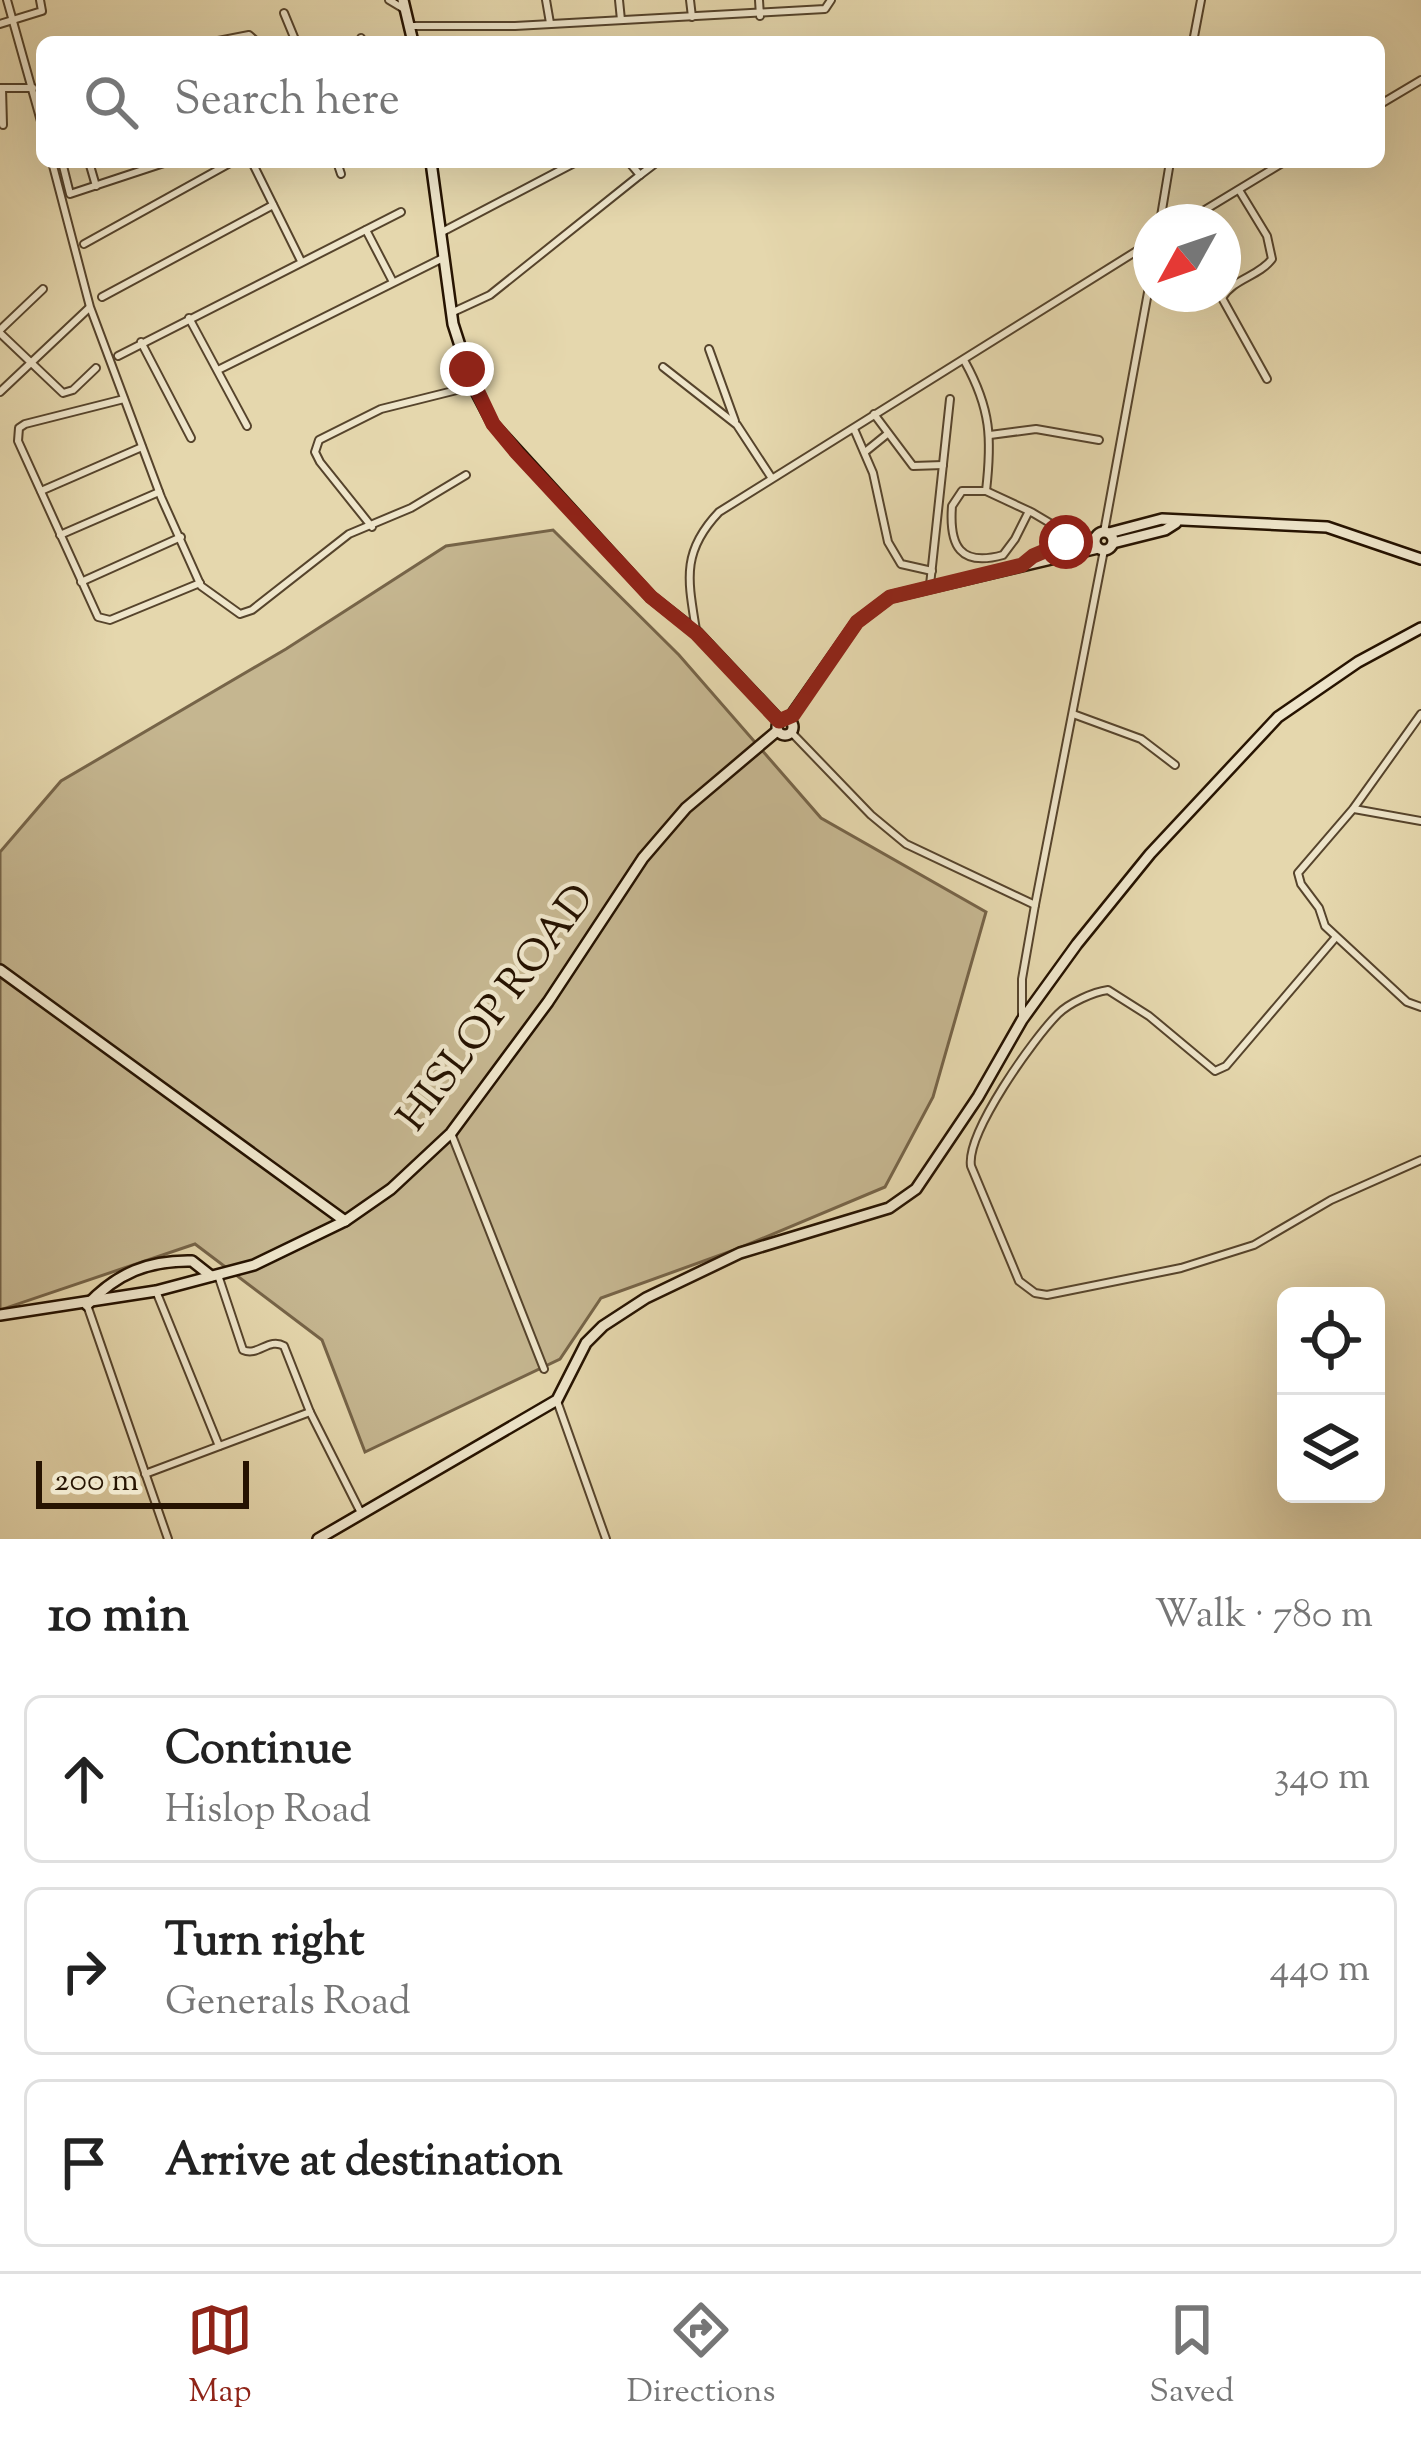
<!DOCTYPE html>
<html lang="en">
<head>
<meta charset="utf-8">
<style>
  :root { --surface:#fff; --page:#f2f2f2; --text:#222; --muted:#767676; --line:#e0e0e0; --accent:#8f2418 }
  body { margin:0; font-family:"Sorts Mill Goudy",serif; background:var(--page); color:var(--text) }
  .controls { position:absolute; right:36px; bottom:36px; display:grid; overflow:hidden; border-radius:18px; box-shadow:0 12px 48px #0002 }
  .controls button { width:108px; height:108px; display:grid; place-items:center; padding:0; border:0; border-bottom:3px solid var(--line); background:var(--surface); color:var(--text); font:60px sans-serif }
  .compass { position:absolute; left:1133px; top:204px; width:108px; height:108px; border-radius:50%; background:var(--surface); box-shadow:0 12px 48px #0002; rotate:230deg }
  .scale { position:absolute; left:36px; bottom:30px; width:213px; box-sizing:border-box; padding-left:12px; border:6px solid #261301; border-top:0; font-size:33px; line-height:42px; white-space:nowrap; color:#261301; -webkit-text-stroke:9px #eee5ca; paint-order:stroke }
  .stop { position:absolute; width:36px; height:36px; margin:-27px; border:9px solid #8f2418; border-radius:50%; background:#fff }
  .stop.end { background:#8f2418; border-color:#fff; box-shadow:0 3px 12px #0008 }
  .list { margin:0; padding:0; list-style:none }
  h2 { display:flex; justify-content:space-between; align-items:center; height:156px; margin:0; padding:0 48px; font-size:51px }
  h2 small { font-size:39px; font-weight:400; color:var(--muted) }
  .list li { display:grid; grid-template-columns:78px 1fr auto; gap:36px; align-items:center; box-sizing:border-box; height:168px; margin:0 24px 24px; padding:0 24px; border:3px solid var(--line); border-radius:18px }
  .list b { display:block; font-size:45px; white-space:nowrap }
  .list p { margin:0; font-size:39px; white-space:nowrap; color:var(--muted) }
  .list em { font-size:39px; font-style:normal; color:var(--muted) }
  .icon { flex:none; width:66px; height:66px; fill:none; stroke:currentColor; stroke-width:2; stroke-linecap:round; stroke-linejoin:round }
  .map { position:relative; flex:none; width:1421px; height:1539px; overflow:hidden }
  .search { position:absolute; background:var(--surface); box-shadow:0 12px 48px #0002; left:36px; right:36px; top:36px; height:132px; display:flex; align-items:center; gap:30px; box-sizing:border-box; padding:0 42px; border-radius:18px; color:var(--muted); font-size:45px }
  .sheet { height:732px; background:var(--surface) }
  nav { display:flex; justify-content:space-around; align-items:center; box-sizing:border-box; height:168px; border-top:3px solid var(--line); background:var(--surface); font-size:33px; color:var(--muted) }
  nav a { display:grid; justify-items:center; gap:6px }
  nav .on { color:var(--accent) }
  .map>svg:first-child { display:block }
</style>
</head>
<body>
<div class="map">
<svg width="1421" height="1539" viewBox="0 0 1421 1539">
  <rect width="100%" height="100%" fill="#e5d7ad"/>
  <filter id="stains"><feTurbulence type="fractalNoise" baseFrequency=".00167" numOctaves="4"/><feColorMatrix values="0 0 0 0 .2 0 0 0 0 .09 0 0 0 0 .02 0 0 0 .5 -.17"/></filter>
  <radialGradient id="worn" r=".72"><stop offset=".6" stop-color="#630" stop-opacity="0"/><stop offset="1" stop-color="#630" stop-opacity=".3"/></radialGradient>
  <polygon fill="#c5b690" stroke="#766448" stroke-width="3" points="553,530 679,655 821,818 986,912 933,1097 885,1187 737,1249 601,1298 560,1359 365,1452 322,1340 195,1244 0,1310 0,852 61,781 286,649 446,546"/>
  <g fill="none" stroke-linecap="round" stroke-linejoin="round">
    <g stroke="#56442c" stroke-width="10">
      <g id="street">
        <polyline points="7,0 42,125"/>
        <polyline points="389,0 404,9"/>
        <polyline points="546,0 550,23"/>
        <polyline points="619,0 621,20"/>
        <polyline points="690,0 692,17"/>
        <polyline points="759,0 760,16"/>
        <polyline points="284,13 296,42"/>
        <polyline points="0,24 42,11 40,0"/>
        <polyline points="410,26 515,26 825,9 831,0"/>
        <polyline points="361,38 363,42"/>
        <polyline points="213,42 249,35 257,42"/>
        <polyline points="1193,42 1201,0"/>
        <polyline points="0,88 33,88"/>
        <polyline points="2,88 3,125"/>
        <polyline points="1379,105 1421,80"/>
        <polyline points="52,162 90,307 161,497 201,586 240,614 252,610 349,534 411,508 466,475"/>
        <polyline points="62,162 70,194 167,162"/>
        <polyline points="89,162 96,186"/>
        <polyline points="252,162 301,261"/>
        <polyline points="337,162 341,174"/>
        <polyline points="640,175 657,162"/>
        <path d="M1239 190 1267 236 1272 259C1258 277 1234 278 1222 298L1267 379"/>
        <polyline points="1160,222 1170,162"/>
        <polyline points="1185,222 1284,162"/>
        <polyline points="366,230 393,282"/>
        <polyline points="442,232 576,162"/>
        <polyline points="84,244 232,162"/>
        <polyline points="102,297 273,205"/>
        <polyline points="451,313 490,295 640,175 629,162"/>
        <polyline points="189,318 247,426"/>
        <polyline points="0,330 43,289"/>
        <polyline points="0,333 63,393 73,390 96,368"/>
        <polyline points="141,342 191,438"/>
        <polyline points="709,349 735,421"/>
        <polyline points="118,356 401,212"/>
        <path d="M965 362C991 409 992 439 986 491"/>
        <polyline points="663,367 737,425 771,477"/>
        <polyline points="218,370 443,258"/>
        <polyline points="0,392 89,308"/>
        <polyline points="124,399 25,424 19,428 18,441 98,617 110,620 200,583"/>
        <polyline points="874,414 913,466 943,465"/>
        <polyline points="854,429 873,473 888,542 901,564 932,571"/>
        <polyline points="990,435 1036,429 1099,440"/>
        <polyline points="865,452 886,435"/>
        <polyline points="41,491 142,447"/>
        <polyline points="372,527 320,462 315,452 319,440 381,409 473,386"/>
        <polyline points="1104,532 1151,276"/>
        <polyline points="60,535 159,492"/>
        <path d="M1022 565C1035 551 1058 553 1068 538L1065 532 1033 513 1029 511 986 491H962L952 506C949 546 960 567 1003 555L1015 539 1029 511"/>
        <polyline points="81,582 181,537"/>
        <polyline points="930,585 950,399"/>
        <path d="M696 630C688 580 681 552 719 512L1151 242"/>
        <polyline points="1073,714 1141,739 1175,765"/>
        <polyline points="1421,714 1353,809 1298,873 1301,884 1319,908 1325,926 1407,1002 1421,1007"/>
        <polyline points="791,732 871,815 906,844 1035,905"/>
        <polyline points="1354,809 1421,821"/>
        <path d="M1336 937 1226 1066 1215 1071 1149 1016 1108 990C1093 992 1069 1003 1058 1014 1033 1039 966 1133 971 1166L1019 1281 1035 1293 1047 1295 1181 1268 1254 1245 1331 1200 1421 1160"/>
        <polyline points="1022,1018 1022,979 1035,905 1104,550"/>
        <polyline points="451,1133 544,1369"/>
        <path d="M218 1275 243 1350C258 1357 269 1337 284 1346L310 1412 360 1511"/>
        <polyline points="156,1291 219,1446"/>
        <polyline points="87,1305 168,1539"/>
        <polyline points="557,1401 606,1539"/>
        <polyline points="145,1474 310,1412"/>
      </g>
    </g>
    <g stroke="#261301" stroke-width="14">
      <g id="secondary">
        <polyline points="403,0 413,42"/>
        <polyline points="431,162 453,324 473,386 493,424 651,597 697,633 779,720"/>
        <circle cx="1104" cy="541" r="9"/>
        <polyline points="1109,533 1162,519 1327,527 1421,559"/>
        <polyline points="1113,543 1165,530 1176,523"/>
        <polyline points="1052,556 1095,539"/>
        <circle cx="785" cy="727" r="8"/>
        <polyline points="789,719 857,622 890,597 1098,548"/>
        <polyline points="0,970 345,1221"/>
        <path d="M87 1305C117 1273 149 1260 192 1261L211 1276"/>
        <polyline points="0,1315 156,1291 254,1265 345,1221 391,1189 451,1133 548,1002 643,858 686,808 777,731"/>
        <polyline points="318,1539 557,1400 586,1343 603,1326 646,1298 740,1253 889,1208 916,1189 978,1097 1022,1020 1077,944 1150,854 1278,717 1358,662 1421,628"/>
      </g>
    </g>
    <use href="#street" stroke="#eee5ca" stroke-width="6"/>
    <use href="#secondary" stroke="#eee5ca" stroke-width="9"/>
  </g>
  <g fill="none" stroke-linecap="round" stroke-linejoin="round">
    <polyline stroke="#8f2418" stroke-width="15" points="467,369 493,424 517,453 651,597 697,634 779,721 793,715 857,622 890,597 1022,565 1033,556 1066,542"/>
  </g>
  <g text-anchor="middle" stroke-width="9" stroke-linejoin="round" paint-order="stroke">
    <g font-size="42" fill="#261301" stroke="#eee5ca">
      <text transform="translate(494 1006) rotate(-53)" y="15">HISLOP ROAD</text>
    </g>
  </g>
  <rect width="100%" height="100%" filter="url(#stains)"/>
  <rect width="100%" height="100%" fill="url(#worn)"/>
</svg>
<div class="controls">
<button><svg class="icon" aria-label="locate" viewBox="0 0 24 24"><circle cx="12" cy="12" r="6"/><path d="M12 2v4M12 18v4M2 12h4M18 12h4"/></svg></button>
<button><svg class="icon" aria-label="layers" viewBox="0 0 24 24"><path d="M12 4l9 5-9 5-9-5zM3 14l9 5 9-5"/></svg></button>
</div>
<svg class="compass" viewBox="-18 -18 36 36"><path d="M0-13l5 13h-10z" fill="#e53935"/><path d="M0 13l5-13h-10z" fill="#767676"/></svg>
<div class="scale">200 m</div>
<div class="stop" style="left:1066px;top:542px"></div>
<div class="stop end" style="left:467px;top:369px"></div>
<div class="search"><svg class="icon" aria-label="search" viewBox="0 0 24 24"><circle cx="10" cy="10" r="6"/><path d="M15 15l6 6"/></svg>Search here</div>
</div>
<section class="sheet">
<h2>10 min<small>Walk · 780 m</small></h2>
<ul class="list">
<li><svg class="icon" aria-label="ahead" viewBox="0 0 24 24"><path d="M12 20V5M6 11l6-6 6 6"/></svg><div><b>Continue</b><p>Hislop Road</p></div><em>340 m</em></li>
<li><svg class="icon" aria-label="right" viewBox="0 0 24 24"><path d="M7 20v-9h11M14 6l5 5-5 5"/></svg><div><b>Turn right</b><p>Generals Road</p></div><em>440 m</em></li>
<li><svg class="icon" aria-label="arrive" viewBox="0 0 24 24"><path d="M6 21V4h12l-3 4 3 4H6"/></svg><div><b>Arrive at destination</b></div></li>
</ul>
</section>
<nav>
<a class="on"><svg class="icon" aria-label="map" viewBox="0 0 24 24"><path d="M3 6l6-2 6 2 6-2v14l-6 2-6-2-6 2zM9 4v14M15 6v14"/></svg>Map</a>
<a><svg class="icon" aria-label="directions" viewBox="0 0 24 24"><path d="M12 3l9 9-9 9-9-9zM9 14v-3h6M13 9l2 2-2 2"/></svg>Directions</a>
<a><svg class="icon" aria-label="saved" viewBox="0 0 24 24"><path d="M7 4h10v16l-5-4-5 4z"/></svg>Saved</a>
</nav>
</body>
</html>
